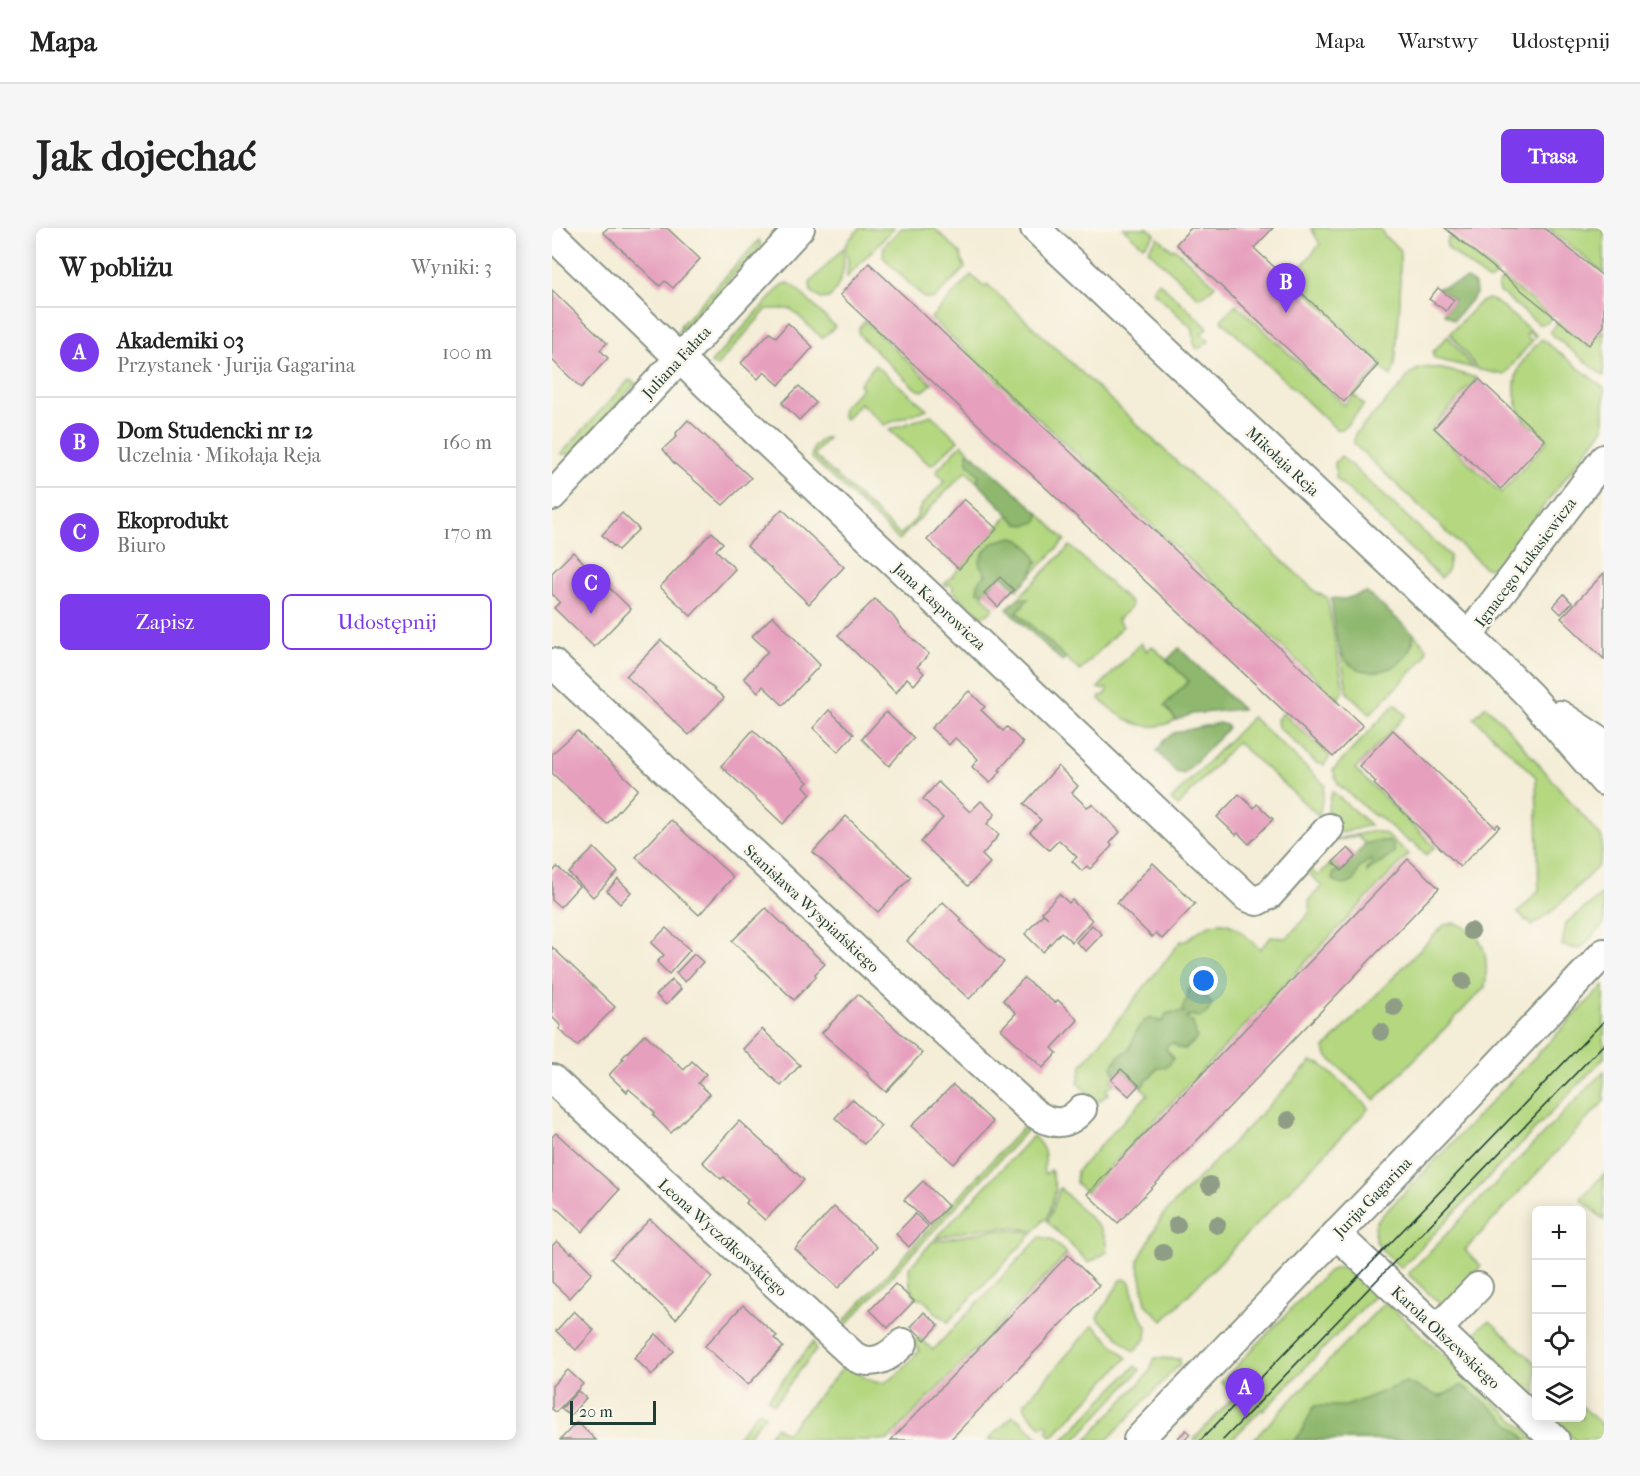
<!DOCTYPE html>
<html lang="pl">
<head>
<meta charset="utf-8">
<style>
  :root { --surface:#fff; --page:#f6f6f6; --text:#222; --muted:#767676; --line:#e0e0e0; --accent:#7c3aed }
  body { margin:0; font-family:"IM FELL French Canon",serif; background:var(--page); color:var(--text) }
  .controls { position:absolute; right:18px; bottom:18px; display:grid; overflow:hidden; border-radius:9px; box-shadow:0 3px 15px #0003 }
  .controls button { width:54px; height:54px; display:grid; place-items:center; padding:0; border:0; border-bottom:2px solid var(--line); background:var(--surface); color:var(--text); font:30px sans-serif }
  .scale { position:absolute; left:18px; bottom:15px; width:86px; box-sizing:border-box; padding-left:6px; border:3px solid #1f3d34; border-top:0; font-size:16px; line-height:21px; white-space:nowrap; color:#1f3d34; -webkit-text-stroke:4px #fbf7ec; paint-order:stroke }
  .you { position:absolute; left:652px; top:753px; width:21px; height:21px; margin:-15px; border:4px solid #fff; border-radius:50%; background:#1a73e8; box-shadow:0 0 0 9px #1a73e833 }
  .badge { display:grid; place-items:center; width:39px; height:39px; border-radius:50%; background:var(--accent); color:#fff; font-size:20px; font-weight:700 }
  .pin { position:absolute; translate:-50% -50px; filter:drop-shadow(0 2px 3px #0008) }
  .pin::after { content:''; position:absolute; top:32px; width:21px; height:18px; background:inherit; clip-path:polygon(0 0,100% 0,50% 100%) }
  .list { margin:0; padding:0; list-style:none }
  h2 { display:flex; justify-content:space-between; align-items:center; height:78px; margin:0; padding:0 24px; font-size:26px }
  h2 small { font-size:20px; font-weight:400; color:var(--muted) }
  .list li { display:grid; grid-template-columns:39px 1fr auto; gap:18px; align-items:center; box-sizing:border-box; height:90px; padding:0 24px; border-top:2px solid var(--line) }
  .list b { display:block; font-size:22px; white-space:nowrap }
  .list p { margin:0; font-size:20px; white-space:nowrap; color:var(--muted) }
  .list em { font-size:20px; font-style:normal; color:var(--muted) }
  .actions { display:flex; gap:12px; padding:18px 24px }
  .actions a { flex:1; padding:14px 0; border:2px solid var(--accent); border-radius:9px; text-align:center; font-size:21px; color:var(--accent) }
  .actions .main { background:var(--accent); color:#fff }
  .icon { flex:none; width:33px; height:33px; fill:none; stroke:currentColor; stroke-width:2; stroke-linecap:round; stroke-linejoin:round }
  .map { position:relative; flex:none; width:1052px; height:1212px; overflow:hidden; border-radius:9px }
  header { display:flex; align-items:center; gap:36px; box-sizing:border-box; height:84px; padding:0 30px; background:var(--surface); border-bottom:2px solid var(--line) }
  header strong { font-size:28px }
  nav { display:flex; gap:33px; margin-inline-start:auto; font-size:21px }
  .intro { display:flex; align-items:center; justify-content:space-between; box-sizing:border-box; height:144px; padding:0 36px }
  h1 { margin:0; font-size:42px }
  .button { padding:15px 27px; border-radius:9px; background:var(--accent); color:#fff; font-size:21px; font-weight:700 }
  main { display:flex; gap:36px; padding:0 36px }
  aside { flex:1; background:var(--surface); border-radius:9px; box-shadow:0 3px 15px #0003 }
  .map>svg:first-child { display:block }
</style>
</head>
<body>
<header>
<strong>Mapa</strong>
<nav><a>Mapa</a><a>Warstwy</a><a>Udostępnij</a></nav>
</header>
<div class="intro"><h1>Jak dojechać</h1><a class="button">Trasa</a></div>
<main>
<aside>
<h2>W pobliżu<small>Wyniki: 3</small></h2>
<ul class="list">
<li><span class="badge">A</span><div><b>Akademiki 03</b><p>Przystanek · Jurija Gagarina</p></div><em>100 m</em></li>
<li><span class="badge">B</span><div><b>Dom Studencki nr 12</b><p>Uczelnia · Mikołaja Reja</p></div><em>160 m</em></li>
<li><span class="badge">C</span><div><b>Ekoprodukt</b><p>Biuro</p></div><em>170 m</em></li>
</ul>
<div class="actions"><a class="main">Zapisz</a><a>Udostępnij</a></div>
</aside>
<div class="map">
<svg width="1052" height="1212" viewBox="0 0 1052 1212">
  <rect width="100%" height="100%" fill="#fbf7ec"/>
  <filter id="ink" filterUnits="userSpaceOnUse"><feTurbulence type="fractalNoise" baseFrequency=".0167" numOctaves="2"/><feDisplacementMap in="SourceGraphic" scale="12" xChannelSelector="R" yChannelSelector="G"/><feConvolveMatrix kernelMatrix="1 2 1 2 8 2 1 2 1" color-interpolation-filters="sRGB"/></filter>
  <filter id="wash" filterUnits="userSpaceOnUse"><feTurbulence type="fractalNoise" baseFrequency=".008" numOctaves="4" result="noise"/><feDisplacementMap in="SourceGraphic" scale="24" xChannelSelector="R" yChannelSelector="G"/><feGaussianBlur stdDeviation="1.35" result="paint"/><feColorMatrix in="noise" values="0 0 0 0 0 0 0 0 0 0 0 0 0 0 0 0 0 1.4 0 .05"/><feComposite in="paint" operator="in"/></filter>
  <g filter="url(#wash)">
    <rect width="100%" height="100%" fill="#f4edd7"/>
    <g fill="#b4d780" stroke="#6a8a5a" stroke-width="1.5">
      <polygon points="308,0 342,0 295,49 296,32 293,20 296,13"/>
      <polygon points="349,0 382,0 408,25 413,40 382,71 372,70 331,29 332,18"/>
      <polygon points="571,0 596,0 603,6 593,17 590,17"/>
      <polygon points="759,0 828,0 833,9 848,21 848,73 843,138 839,148 829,140 802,167 812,177 791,201 784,201 669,92 684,76 792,177 830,137 740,50 768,16"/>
      <polygon points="997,0 1052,0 1052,45 996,0"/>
      <polygon points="898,8 946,46 939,52 935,52 896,20 894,14"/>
      <polygon points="606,9 620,22 622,20 663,57 653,67 646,69 596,22"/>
      <polygon points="207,12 209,18 128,105 126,104 129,100 128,98"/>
      <path d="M291 20C294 38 290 57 277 70L269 71 259 63 258 55Z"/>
      <polygon points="419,47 432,59 435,56 765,365 775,369 792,463 787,468 787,472 379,90"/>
      <polygon points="951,50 1000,89 995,95 987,96 948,64 946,57"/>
      <polygon points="607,54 656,100 649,106 657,113 648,120 644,120 642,115 641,101 600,62"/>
      <polygon points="236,55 242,58 283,99 270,110 239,81 215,81 164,139 159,135 230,57"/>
      <polygon points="936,71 944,74 984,107 983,109 977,104 974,106 977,111 981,112 952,147 925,141 898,105 927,75"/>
      <polygon points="313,93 380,156 371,163 364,161 310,110 307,106 307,100"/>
      <polygon points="1006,94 1037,119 1052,102 1052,148 1000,107 999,103"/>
      <polygon points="896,108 921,140 884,131 881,128 881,124"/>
      <path d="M990 111 1052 160V200L952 329 942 339 933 340 802 216 803 206 851 156C865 126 902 145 925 150L879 201 894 215 895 214 949 265 996 212 982 198 980 200C962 184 957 154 971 133 976 125 983 118 990 111Z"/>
      <polygon points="323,137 375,181 332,197 308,175 294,191 290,189 291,179 310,160 307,156"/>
      <polygon points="77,152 84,155 19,226 9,226"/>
      <polygon points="379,187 406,212 381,236 378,237 337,202"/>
      <path d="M272 210H276L262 227 348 307 364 291 369 278 393 253 384 243 410 216 417 223C412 234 419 239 427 247L425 254 414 243 347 312 259 229 262 218Z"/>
      <polygon points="789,228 898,328 895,344 889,350 784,250 783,235"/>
      <polygon points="487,285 513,312 479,347 485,333 432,323 428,336 434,347 425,362 432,365 430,367 442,380 436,386 428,389 400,362 401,359 398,356 395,358 392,357 457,287 461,291 485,294"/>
      <polygon points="518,318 579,375 579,379 565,392 571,398 528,443 465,384 476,371 462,374"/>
      <polygon points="861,405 875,420 873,430 818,486 796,465 788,424 799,437 861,415"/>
      <path d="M589 415 595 423 600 418 637 453 613 477 624 492C593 508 570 491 547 471L548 468 553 467 556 463 554 460 551 462 546 460Z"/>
      <polygon points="843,476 854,487 803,541 883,619 874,627 860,613 858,615 825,587 823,588 786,556 781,542"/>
      <polygon points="934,478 953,497 1050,610 1050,625 1046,638 1004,680 980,698 976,692 974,693 966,685 987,662 984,549 922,490"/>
      <polygon points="730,485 778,528 772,537 764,535 726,499 725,492"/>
      <polygon points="700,489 773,557 767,588 685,514 626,578 619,572"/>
      <polygon points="780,563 818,597 790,605 774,591"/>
      <path d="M822 603 832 605 857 626 534 964 524 955 525 943 596 866 589 859 619 826 614 821 615 817 621 814 633 821 640 816 644 810 634 790 637 787 648 789 657 771 652 768H636L633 785 621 784 610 794 585 802 577 822 567 828 561 843 564 846 559 852 562 856 554 862 557 865 546 874 526 856 530 837 629 713C636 715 638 710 644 705 674 683 685 701 708 721L719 709 735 710 758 684 757 672 770 658 753 642 758 641 765 648 781 634 788 641 781 646 805 643 813 634 819 632 820 635H830L824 613 813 616 805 608 784 613V611Z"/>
      <polygon points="1052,665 1052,696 1028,721 1010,718 1014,695"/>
      <path d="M902 695C934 704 937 730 933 759L823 872 776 829 772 821 892 697Z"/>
      <path d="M1052 757V830L849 1040C835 1027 815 1014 825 993Z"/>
      <polygon points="759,834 769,836 817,880 611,1093 594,1076 586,1033 610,988"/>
      <polygon points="1052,843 1052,873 913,1022 929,1038 896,1075 888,1076 856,1046"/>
      <polygon points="471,899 475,902 295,1096 292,1093"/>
      <path d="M481 908C492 918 496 928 491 942L493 946 495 945 499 942 504 962 495 992 493 991 482 1003C449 995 414 1002 383 1011Z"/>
      <polygon points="1052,946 1052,992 1029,971"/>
      <polygon points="508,960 547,999 553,1010 555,1024 537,1035 496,994"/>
      <polygon points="441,1002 473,1003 481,1005 396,1094 388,1087 387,1088 372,1072 364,1070 358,1058 357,1040 380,1014"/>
      <path d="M488 1009 499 1011 515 1026 336 1212H212L224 1199 234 1205 293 1138 296 1137C334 1170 339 1152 368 1122L361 1115 367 1109 381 1122Z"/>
      <polygon points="792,1039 801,1042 825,1065 712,1182 710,1181 679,1212 641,1212 683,1168 669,1154 774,1045 783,1040"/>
      <polygon points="573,1051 578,1055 584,1079 595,1099 594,1111 582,1123 545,1090 569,1052"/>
      <polygon points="833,1074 984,1212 701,1212"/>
      <path d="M938 1093 984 1136V1176L924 1119 921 1111C925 1102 928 1097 938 1093Z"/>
      <polygon points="541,1097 575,1130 500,1209 495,1203 497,1199 493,1196 490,1199 474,1183 472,1176"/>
      <polygon points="262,1113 264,1122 222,1176 216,1171"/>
      <polygon points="603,1130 628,1131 628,1136 555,1212 534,1212 596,1146"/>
      <polygon points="583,1138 588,1142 523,1212 511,1212"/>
      <polygon points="1030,1178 1052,1199 1052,1212 1023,1212 999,1190 1030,1190"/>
      <polygon points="207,1182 213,1187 192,1212 183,1212"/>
      <polygon points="461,1188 469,1193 488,1212 436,1212"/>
    </g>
    <g fill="#8fb86e" stroke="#577a51" stroke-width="1.5">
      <polygon points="916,51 923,57 924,66 902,92 892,85 902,72 886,60"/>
      <path d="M417 223 487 285 485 294 475 297 466 296 425 254 427 247C419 239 412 234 417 223Z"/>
      <path d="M460 309C474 314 479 319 485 333L479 347 465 362 450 347 432 365 425 363 427 352 434 347 427 336C434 316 440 314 460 309Z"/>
      <path d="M814 364 861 405C863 442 808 460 789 425 783 414 781 383 779 370L793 371Z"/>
      <polygon points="472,370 476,371 465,384 514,430 510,433 455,381 462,374"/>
      <polygon points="627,420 690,481 640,486 624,492 613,477 637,453 615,432"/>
      <polygon points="666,495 674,497 676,500 632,546 624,544 605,523 613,511 622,505"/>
      <path d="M824 613H836L841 616 842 624C834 634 824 635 815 644V640L820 635 819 632C810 635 805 642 803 652 795 658 790 659 781 652V645L788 641 790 643 813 616Z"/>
      <path d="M643 758 650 761 652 767 660 776 655 785 648 789 637 787 635 790 641 795 645 810 633 821 626 820 621 815 615 817 614 821 621 830C618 838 614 840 606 840L589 859 569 841 564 846 560 838 567 828 577 822 585 802 592 793 599 790 610 794 614 786 621 784H632L630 780 636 768V761Z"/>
      <polygon points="854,1154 888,1169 910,1157 940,1180 975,1212 742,1212 749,1205 762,1178 794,1178"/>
    </g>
    <g id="blocks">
      <g fill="#e69fbd">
        <polygon points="56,0 115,0 148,31 121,60 113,53 108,58 51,4"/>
        <polygon points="639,0 721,0 702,20 826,137 792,174 624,16"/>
        <polygon points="893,0 992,0 1052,49 1052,98 1037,117"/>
        <polygon points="317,35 811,498 781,529 288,67"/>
        <polygon points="886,60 902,72 894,83 877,71"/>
        <polygon points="0,62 55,115 48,122 56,130 29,160 0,132"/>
        <polygon points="236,95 261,119 227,157 212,144 206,151 189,135 218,104 224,109"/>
        <polygon points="927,151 993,212 949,261 882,200"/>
        <polygon points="247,158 264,175 247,192 230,175"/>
        <polygon points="136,192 199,250 171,277 121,234 111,221 125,208 124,205"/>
        <polygon points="412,271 445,301 407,341 375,312"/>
        <polygon points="230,281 292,339 257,376 195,318"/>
        <polygon points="70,285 87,301 66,322 50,307"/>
        <polygon points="160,304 171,315 164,322 183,341 139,388 108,359"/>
        <polygon points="21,324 79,381 42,419 2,380 8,374 0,366 0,345"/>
        <polygon points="1052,345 1052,431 1009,390"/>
        <polygon points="448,349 462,362 446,379 432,365"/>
        <polygon points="1012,366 1020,375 1009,386 1001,378"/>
        <polygon points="323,371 341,388 351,402 377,426 365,439 372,445 362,457 355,450 344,465 286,407"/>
        <polygon points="221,388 268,437 231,477 211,458 206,464 192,450 216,423 200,408"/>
        <polygon points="109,412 172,470 137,507 74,448"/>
        <polygon points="417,463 433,479 429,482 451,503 455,499 471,515 447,542 449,543 438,555 420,539 426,531 416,521 403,510 397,517 379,500"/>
        <polygon points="277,482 302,506 286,524 261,500"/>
        <polygon points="334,484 362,510 337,538 310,511"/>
        <polygon points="201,502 256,554 252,558 259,566 231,596 169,538"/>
        <polygon points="841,502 943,599 946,596 948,598 908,639 822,556 824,554 807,538"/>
        <polygon points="25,503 86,561 55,596 0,545 0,526"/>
        <polygon points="506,538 526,558 520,565 535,579 540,576 568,604 558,615 560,618 538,641 535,638 530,643 520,633 525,629 507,612 497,622 478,604 489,592 472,576"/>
        <polygon points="386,554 418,584 429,573 443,586 435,596 447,607 430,627 438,635 416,658 369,614 391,590 371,571"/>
        <polygon points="687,566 702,580 705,576 721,591 697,616 686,605 684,607 665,589"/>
        <polygon points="294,588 359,649 326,684 261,624"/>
        <polygon points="119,592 181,649 147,687 84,629"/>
        <polygon points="42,620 66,644 41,669 17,645"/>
        <polygon points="796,620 804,628 790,643 781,634"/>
        <polygon points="856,631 887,660 566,995 535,966"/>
        <polygon points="601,635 643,676 610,711 604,705 600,709 565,675"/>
        <polygon points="5,639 27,658 8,679 0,672 0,645"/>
        <polygon points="66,651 79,664 68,676 55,663"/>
        <polygon points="507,666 517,675 520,672 540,692 520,714 509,704 491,724 473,706 491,686 496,690 490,684"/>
        <polygon points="391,674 410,692 408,693 452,734 417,771 355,713"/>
        <polygon points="214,680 273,736 263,746 264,749 242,772 180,713"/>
        <polygon points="540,697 550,706 534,723 524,714"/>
        <polygon points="114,700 138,722 117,746 105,734 112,727 99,715"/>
        <polygon points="0,719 63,779 25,818 7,801 9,798 0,789"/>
        <polygon points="142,726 151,734 133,754 124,745"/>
        <polygon points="472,750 503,775 506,772 526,792 500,820 505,825 491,840 449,801 464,785 451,772"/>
        <polygon points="120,752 129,761 114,777 104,767"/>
        <polygon points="306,766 370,825 334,864 315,847 316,845 270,805"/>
        <polygon points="210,801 248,837 229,858 191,821"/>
        <polygon points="93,806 132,842 140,833 154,846 146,855 158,866 119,905 101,887 103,885 91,873 77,861 75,864 57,847 72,831 70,830"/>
        <polygon points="569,841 587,857 577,868 559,852"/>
        <polygon points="401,857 441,894 402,936 359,898"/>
        <polygon points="300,871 329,898 312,916 283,890"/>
        <polygon points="187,893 252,952 213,992 194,975 196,972 172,949 169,951 150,934"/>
        <polygon points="4,905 67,962 30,1004 0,976 0,909"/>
        <polygon points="371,953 396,978 378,997 352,972"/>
        <polygon points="282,979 325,1019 286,1060 243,1021"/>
        <polygon points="363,986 376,998 357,1019 344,1006"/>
        <polygon points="98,991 160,1049 124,1091 59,1031"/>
        <polygon points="5,1013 19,1026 20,1024 40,1045 17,1070 0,1054 0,1018"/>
        <polygon points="516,1027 547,1057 398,1212 339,1212"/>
        <polygon points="343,1056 362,1073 336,1100 318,1082"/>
        <polygon points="191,1077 225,1108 222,1110 231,1119 196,1157 153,1118"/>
        <polygon points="22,1083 42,1102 24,1122 4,1103"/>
        <polygon points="372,1084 387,1097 373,1112 359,1099"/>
        <polygon points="104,1106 122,1123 100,1147 82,1130"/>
        <polygon points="16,1142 31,1156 4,1184 0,1181 0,1158"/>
        <polygon points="26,1163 34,1170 18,1188 9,1181"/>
        <polygon points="25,1194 44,1212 8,1212"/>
        <polygon points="634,1202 638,1206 633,1212 624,1212"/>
      </g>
    </g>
  </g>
  <g filter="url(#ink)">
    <use href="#blocks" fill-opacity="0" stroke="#8a9586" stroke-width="1.5"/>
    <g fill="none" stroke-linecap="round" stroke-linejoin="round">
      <g stroke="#8a9586" stroke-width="32">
        <g id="minor">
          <polyline points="483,0 950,440 978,468 1052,553"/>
          <polyline points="0,7 154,156 695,669 705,673 717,667 777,600"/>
          <polyline points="0,268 248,0"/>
          <polyline points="916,408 1052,231"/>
          <path d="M0 435 320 737 482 885C501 898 515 898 530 881"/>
          <polyline points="1008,487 1052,516"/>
          <path d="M0 851 303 1129C322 1139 337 1129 351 1115"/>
          <polyline points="784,1006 1003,1212"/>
          <polyline points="886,1101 926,1059"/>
          <polyline points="586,1212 880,907 1052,725"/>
        </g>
      </g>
      <use href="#minor" stroke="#fff" stroke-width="28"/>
      <g stroke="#1f3d34" stroke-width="1.5">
        <polyline points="649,1212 1052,793"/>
        <polyline points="671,1212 1052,816"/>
      </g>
    </g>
    <g fill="#8f9d86">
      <circle cx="919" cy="703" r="9"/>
      <circle cx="911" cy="753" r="9"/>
      <circle cx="842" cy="779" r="9"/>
      <circle cx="829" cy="804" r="9"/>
      <circle cx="736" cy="892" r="9"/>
      <circle cx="658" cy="957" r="9"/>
      <circle cx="625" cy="997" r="9"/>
      <circle cx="665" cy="997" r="9"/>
      <circle cx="611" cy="1025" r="9"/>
    </g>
  </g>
  <g text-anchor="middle" stroke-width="5" stroke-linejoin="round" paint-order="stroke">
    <g font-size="16" fill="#1f3d34" stroke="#fbf7ec">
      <text transform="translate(124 134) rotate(-47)" y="6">Juliana Fałata</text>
      <text transform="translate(731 233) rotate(43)" y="6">Mikołaja Reja</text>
      <text transform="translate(973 334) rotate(-53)" y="6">Ignacego Łukasiewicza</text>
      <text transform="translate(388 378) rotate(43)" y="6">Jana Kasprowicza</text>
      <text transform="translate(260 680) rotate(43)" y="6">Stanisława Wyspiańskiego</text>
      <text transform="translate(820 969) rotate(-46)" y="6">Jurija Gagarina</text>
      <text transform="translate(171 1009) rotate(42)" y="6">Leona Wyczółkowskiego</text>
      <text transform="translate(894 1109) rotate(43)" y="6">Karola Olszewskiego</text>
    </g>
  </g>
</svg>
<div class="controls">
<button>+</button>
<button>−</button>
<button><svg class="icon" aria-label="locate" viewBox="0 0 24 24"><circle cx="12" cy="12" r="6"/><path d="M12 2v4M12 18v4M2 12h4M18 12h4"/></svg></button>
<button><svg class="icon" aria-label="layers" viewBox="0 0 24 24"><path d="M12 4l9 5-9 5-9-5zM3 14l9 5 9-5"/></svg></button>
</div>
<div class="scale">20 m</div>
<div class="you"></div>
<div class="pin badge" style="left:693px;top:1190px">A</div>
<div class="pin badge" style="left:734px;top:85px">B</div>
<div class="pin badge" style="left:39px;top:386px">C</div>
</div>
</main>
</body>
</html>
